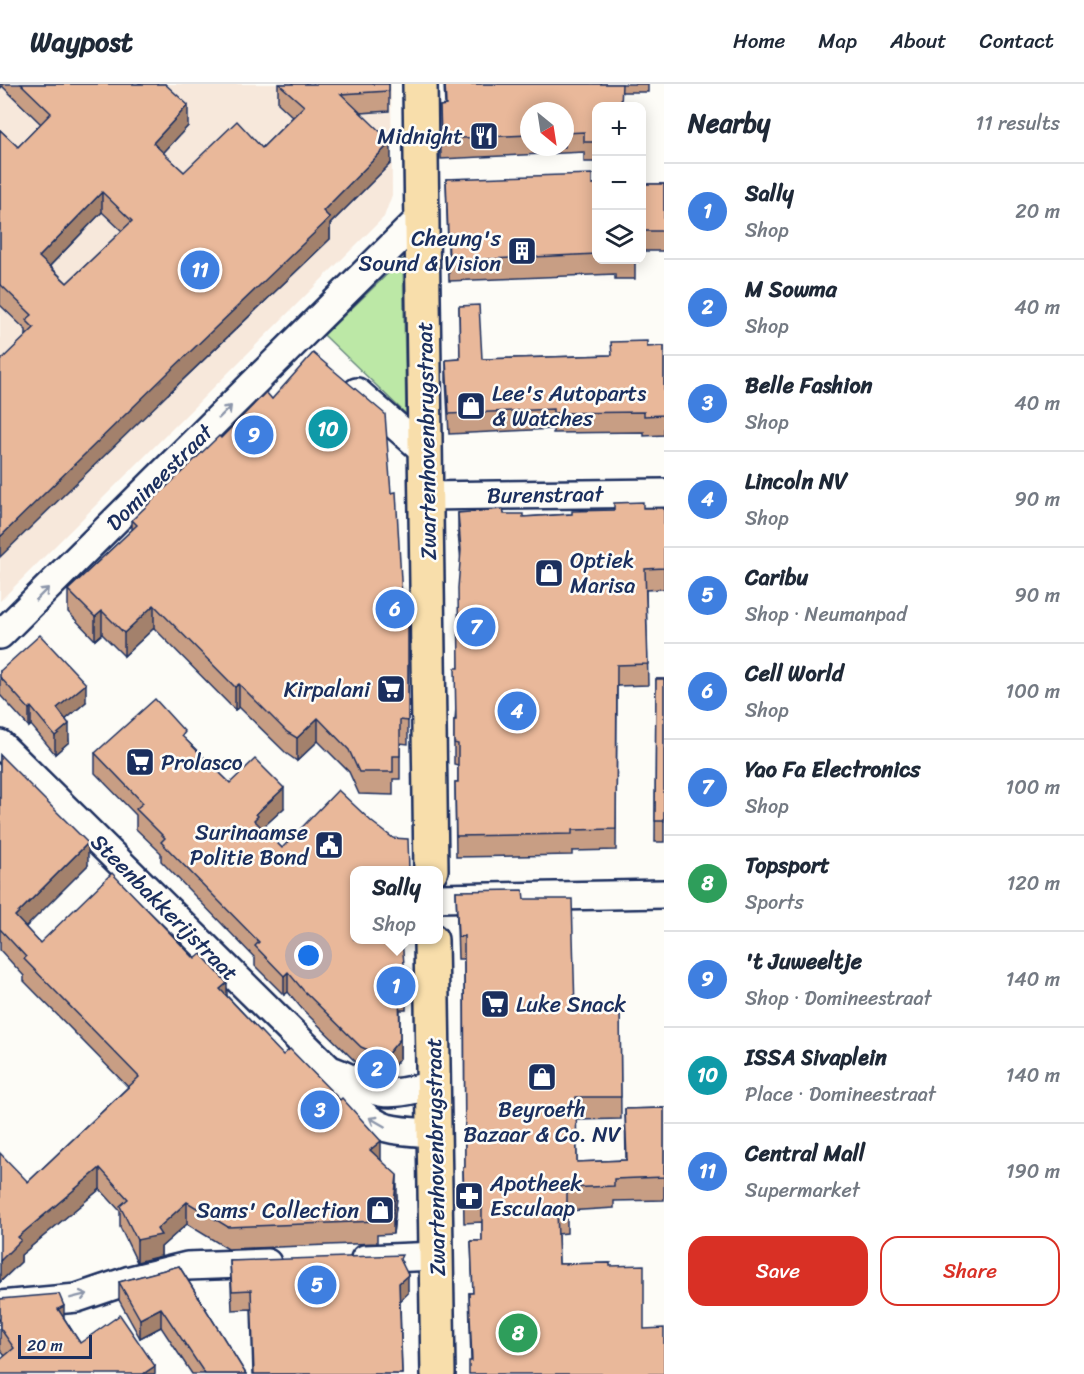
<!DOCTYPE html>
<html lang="en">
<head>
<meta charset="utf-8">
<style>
  :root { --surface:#fff; --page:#f2f2f3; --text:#1f2937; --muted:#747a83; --line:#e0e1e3; --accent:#d93025 }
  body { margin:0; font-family:Sriracha,sans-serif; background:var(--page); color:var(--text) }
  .controls { position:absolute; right:18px; top:18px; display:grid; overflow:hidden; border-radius:12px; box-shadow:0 3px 15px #0003 }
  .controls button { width:54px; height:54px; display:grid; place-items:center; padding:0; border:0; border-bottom:2px solid var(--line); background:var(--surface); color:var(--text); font:30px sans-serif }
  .compass { position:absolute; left:520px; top:18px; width:54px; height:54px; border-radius:50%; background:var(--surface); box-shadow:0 3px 15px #0003; rotate:150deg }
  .scale { position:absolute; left:18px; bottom:15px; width:74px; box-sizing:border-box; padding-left:6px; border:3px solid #1b2f5e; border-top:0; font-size:16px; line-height:21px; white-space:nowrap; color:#1b2f5e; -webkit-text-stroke:4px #fdfcf7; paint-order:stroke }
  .you { position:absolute; left:309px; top:872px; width:21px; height:21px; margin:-15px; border:4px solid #fff; border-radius:50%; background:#1a73e8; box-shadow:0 0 0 9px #1a73e833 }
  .badge { display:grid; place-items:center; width:39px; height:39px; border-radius:50%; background:var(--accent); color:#fff; font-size:20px; font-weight:700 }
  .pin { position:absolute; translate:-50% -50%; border:3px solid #fff; box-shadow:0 2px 6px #0006 }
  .popup { position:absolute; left:350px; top:782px; width:93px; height:78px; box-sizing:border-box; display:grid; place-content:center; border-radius:12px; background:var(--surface); filter:drop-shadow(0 2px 4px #0005); font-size:20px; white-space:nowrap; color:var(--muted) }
  .popup b { font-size:22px; color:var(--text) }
  .popup::after { content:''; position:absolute; left:50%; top:100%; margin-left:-12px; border:12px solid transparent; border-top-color:var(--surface) }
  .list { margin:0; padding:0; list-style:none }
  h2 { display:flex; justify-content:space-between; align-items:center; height:78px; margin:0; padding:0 24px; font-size:26px }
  h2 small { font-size:20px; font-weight:400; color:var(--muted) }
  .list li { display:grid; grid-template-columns:39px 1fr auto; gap:18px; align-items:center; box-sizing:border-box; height:96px; padding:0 24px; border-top:2px solid var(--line) }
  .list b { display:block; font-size:22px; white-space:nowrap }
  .list p { margin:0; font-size:20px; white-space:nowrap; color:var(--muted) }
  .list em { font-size:20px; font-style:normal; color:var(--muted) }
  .actions { display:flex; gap:12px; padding:18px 24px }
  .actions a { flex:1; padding:14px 0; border:2px solid var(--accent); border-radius:18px; text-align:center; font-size:21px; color:var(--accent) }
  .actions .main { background:var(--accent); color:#fff }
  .icon { flex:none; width:33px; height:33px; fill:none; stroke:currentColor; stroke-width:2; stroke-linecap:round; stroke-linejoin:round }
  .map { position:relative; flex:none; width:664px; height:1290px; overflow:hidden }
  header { display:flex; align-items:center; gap:36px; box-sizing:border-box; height:84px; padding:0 30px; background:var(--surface); border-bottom:2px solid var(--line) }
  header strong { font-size:28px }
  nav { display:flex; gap:33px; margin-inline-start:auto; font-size:21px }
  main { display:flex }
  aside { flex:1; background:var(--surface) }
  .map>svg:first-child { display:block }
</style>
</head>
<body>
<header>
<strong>Waypost</strong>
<nav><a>Home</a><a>Map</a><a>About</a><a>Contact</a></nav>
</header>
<main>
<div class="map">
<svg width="664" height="1290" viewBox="0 0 664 1290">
  <rect width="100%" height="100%" fill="#fdfcf7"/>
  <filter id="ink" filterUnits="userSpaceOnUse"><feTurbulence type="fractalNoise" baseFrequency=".0167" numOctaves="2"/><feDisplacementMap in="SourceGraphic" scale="12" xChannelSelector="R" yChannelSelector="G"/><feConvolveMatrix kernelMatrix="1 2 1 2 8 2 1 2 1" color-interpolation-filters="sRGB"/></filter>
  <g filter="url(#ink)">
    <polygon fill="#f7e8db" points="0,0 391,0 392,111 384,133 0,517"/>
    <polygon fill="#bce8a6" stroke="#6c8c82" stroke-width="1.5" points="403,175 406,330 324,251"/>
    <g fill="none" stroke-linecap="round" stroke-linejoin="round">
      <g stroke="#1b2f5e" stroke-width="32">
        <g id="minor">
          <polyline points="357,308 420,363 425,364"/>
          <polyline points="426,412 664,409"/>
          <polyline points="0,551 421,133"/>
          <path d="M0 660 330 986C346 990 357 1000 373 1006 392 1013 414 1005 433 1001"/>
          <polyline points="438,814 664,810"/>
          <path d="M330 986C331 990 332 995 333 999 341 1014 371 1039 387 1044 402 1048 419 1048 434 1049"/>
          <polyline points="365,1175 437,1172"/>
          <polyline points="0,1221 77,1214 130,1196 187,1182 267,1179"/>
        </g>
      </g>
      <g stroke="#1b2f5e" stroke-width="38">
        <g id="major">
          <polyline points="420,0 431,786"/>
          <polyline points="431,856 438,1290"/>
        </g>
      </g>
      <use href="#minor" stroke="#fdfcf7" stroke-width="27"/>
      <use href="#major" stroke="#f8deab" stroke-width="33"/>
    </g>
    <g fill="#c89e84" stroke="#1b2f5e" stroke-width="1.5" fill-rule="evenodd">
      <path d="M0 0H165L188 42 163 69 184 88 262 64 293 33 278 19V0H389V27L361 29 391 79 330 140V155L168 310 26 252V246L0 221V46L18 63 41 40 2 2 0 5ZM102 128 122 147 67 199 50 182Z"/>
      <path d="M444 0H648V8H622L597 22V78H584V68L441 75 440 22H445ZM529 27H565V63H529Z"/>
      <polygon points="446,95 597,100 597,176 635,176 635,195 615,195 615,190 449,197"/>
      <rect x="642" y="100" width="22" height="67"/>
      <polygon points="459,222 482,275 611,271 647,263 664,262 664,351 644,352 644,348 553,349 553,345 449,350 446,296 446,276 460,275"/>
      <polygon points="643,424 664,424 664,505 646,506 648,601 617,602 616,766 572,767 572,771 456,773 455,698 458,698 458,681 454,680 454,636 455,636 459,584 461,476 458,450 458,429 504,430 523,433 572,430"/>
      <polygon points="132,436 403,531 408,531 408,660 400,659 400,695 393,695 393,711 359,710 349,688 318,657 297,677 287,670 239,623 235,626 154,544 124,572 102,550 95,556 68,528 68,506 132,446"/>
      <polygon points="0,587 86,618 66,635 69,658 55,670 31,641 29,643 0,611"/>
      <polygon points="656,595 664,595 664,758 655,758"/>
      <polygon points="185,655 230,699 284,724 262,744 282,764 354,786 406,906 406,926 400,926 400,974 385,993 361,983 303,926 288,908 284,911 255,882 255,874 161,777 161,769 136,745 136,731 95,689 95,669"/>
      <polygon points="0,671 88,781 25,843 40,859 227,912 381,1076 397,1113 393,1150 377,1151 377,1159 228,1165 187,1140 161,1163 161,1172 137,1178 120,1143 120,1127 100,1105 21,1171 21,1178 0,1198 28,1098 128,1003 24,897 24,892 0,866"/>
      <polygon points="456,807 524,815 575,926 620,925 621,1035 576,1036 577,1078 626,1076 625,1025 664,1024 664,1116 614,1117 614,1124 567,1127 567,1149 558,1150 559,1180 610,1179 471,1277 469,1209 473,1209 471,1157 482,1157 482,1138 464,1139 463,1083 465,1083 464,875 458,875"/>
      <polygon points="230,1177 402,1178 408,1209 400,1217 402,1290 253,1290 251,1225 232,1226"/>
      <polygon points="179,1182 246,1290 192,1290 161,1243 140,1254 119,1216 119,1198"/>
      <polygon points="0,1215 64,1234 80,1259 155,1290 5,1272 0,1266"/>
    </g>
    <g fill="#a3816c" stroke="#1b2f5e" stroke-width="1.5">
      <polygon points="188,21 188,42 153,80 153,59"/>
      <polygon points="391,58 391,79 330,140 330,155 168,310 0,473 0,453"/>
      <polygon points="102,108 102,128 39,193 39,173"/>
      <polygon points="154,521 154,544 124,572 124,549"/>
      <polygon points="102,527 102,550 95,556 95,533"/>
      <polygon points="86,600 86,618 57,643 57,624"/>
      <polygon points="239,600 239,623 235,626 235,603"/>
      <polygon points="31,623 31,641 29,643 29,625"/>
      <polygon points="318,634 318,657 297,677 297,654"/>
      <polygon points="69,640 69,658 55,670 55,652"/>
      <polygon points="284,704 284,724 258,748 254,736 256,730"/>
      <polygon points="88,759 88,781 15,854 15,832"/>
      <polygon points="288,888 288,908 284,911 284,892"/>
      <polygon points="227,899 227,921 220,905"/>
      <polygon points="400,955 400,974 385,993 385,973"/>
      <polygon points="381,1057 381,1078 370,1066"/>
      <polygon points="100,1084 100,1105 21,1171 21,1178 0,1198 0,1177 18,1153"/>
      <polygon points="397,1091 397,1113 393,1150 393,1128"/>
      <polygon points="187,1118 187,1140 161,1163 161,1172 137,1178 137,1156 157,1145"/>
      <polygon points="408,1191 408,1209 399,1218 399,1199"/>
      <polygon points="64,1222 64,1243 58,1225"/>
      <polygon points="161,1224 161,1243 140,1254 140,1235"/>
      <polygon points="155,1282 155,1290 143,1290"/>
    </g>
    <g fill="#e9b89a" stroke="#1b2f5e" stroke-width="1.5" fill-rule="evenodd">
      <path d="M21 0H165L188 21 153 59 184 88 237 37 262 64 304 22 279 0H389V7L341 10 391 58 323 127 330 134 168 289 0 453V277L34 244 26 236 32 231 0 200V46L18 63 51 29ZM102 108 132 137 67 199 39 173Z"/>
      <polygon points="445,0 622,0 621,22 597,22 597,58 584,58 584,48 565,49 565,27 529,27 529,51 441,55 440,22 446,21"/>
      <polygon points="592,90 592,100 597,100 597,170 449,177 446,95"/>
      <rect x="642" y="100" width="22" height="47"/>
      <polygon points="479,221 482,275 612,271 611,258 647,257 647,263 664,262 664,331 644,332 644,328 553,329 553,325 449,330 446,276 460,275 459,222"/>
      <polygon points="313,269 385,330 391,409 396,408 403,531 408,531 408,637 400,636 400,672 393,672 393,688 359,688 349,666 318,634 297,654 287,648 239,600 235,603 154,521 124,549 102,527 95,533 68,506 137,441 132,436 219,352 221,354 266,308 272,315"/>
      <polygon points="643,418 643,424 664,424 664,484 645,485 648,580 617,581 616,745 572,746 572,750 456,752 455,698 458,698 458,660 454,659 454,636 456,636 455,584 459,584 458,504 461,466 458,429 503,425 504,430 523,430 523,433 572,430 572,427 614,426 614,419"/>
      <polygon points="40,551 86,600 57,624 69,640 55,652 31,623 29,625 0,593 0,587"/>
      <polygon points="656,595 664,595 664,737 655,737"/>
      <polygon points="155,615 185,648 182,652 230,699 255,675 284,704 256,730 258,732 254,736 282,764 338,706 372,738 393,754 408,755 409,786 354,786 354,855 402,855 406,906 399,906 400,955 385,973 361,963 303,906 288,888 284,892 255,862 259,858 161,758 165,754 136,725 143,719 95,669"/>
      <polygon points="0,671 88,759 15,832 40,859 112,789 195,875 201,870 227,899 220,905 283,971 290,965 340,1016 342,1014 381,1057 370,1066 397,1091 393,1128 371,1130 377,1137 228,1143 187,1118 157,1145 161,1151 137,1156 120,1122 128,1115 100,1084 18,1153 21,1156 0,1177 0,1069 28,1098 139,993 24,875 26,873 0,845"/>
      <polygon points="523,806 524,815 572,815 575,926 620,925 621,1013 576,1013 577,1078 627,1076 625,1025 664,1024 664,1093 614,1095 614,1102 567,1104 567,1127 557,1127 559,1180 610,1179 610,1182 644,1181 644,1245 664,1244 664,1290 469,1290 469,1277 472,1277 469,1209 473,1209 471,1157 482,1157 482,1116 464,1116 463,1083 465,1083 464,852 458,853 456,807"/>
      <polygon points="402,1171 400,1175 408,1191 399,1199 402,1290 254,1290 251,1206 232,1207 230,1177"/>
      <polygon points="179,1182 246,1290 205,1290 161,1224 140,1235 119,1198"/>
      <polygon points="59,1210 64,1222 58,1225 80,1259 120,1231 155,1282 143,1290 0,1290 0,1276 14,1264 0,1244 0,1215"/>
    </g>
    <defs><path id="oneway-shaft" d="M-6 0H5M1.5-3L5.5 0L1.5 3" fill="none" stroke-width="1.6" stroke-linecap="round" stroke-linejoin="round" transform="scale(1.5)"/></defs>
    <g stroke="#8c96aa">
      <use href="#oneway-shaft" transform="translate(225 328) rotate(-45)"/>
      <use href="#oneway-shaft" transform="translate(42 510) rotate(-45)"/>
      <use href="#oneway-shaft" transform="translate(377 1038) rotate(-150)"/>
      <use href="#oneway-shaft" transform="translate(79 1212) rotate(-14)"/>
    </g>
  </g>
  <defs>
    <g id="restaurant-square" transform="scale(1.5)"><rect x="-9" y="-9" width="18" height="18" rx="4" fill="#1b2f5e" stroke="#fdfcf7"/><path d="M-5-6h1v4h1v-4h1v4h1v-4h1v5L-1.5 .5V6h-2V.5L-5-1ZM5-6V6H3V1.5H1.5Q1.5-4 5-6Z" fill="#fff"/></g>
    <g id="building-square" transform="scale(1.5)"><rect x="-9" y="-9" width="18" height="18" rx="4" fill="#1b2f5e" stroke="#fdfcf7"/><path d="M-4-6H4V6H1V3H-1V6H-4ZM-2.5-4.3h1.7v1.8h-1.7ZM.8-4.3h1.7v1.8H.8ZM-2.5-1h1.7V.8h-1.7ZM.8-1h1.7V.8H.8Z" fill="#fff"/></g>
    <g id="shop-square" transform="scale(1.5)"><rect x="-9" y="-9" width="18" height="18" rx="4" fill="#1b2f5e" stroke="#fdfcf7"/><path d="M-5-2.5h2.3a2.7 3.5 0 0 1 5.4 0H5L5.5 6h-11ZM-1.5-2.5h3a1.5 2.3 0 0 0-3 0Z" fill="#fff"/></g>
    <g id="supermarket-square" transform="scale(1.5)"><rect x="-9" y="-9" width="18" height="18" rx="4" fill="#1b2f5e" stroke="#fdfcf7"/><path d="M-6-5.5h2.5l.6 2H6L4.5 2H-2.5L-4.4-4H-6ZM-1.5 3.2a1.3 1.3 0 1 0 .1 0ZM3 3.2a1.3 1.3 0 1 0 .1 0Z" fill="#fff"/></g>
    <g id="civic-square" transform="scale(1.5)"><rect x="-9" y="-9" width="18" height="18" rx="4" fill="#1b2f5e" stroke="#fdfcf7"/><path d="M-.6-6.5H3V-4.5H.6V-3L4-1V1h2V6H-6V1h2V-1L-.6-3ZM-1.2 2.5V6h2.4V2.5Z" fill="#fff"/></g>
    <g id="pharmacy-square" transform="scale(1.5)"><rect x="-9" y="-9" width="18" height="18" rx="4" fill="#1b2f5e" stroke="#fdfcf7"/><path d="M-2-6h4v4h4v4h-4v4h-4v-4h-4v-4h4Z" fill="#fff"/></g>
  </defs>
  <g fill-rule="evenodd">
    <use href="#restaurant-square" x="484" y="52"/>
    <use href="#building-square" x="522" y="167"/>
    <use href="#shop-square" x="471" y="322"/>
    <use href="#shop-square" x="549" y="489"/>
    <use href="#supermarket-square" x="391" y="605"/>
    <use href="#supermarket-square" x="140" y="678"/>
    <use href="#civic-square" x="329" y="761"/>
    <use href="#supermarket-square" x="495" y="920"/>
    <use href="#shop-square" x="542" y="993"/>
    <use href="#pharmacy-square" x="469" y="1112"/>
    <use href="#shop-square" x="380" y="1126"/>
  </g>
  <g text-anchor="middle" stroke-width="5" stroke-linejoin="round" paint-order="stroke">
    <g font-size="22" fill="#1b2f5e" stroke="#fdfcf7" text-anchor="end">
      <text x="463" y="60">Midnight</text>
      <text x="501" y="162">Cheung's<tspan x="501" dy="25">Sound &amp; Vision</tspan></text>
      <text x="492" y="317" text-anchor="start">Lee's Autoparts<tspan x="492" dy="25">&amp; Watches</tspan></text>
      <text x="570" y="484" text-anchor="start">Optiek<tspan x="570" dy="25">Marisa</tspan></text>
      <text x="370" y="613">Kirpalani</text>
      <text x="161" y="686" text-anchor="start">Prolasco</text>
      <text x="308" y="756">Surinaamse<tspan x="308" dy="25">Politie Bond</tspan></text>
      <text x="516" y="928" text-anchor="start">Luke Snack</text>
      <text x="542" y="1033" text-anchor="middle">Beyroeth<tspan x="542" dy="25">Bazaar &amp; Co. NV</tspan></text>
      <text x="490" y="1107" text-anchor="start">Apotheek<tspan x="490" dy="25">Esculaap</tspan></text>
      <text x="359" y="1134">Sams' Collection</text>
    </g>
    <g font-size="22" fill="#1b2f5e" stroke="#fdfcf7">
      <text transform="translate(426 357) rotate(-91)" y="8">Zwartenhovenbrugstraat</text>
      <text transform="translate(159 393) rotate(-45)" y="8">Domineestraat</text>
      <text transform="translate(545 410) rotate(-1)" y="8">Burenstraat</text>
      <text transform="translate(165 823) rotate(45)" y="8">Steenbakkerijstraat</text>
      <text transform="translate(435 1073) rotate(-91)" y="8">Zwartenhovenbrugstraat</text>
    </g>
  </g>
</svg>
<div class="controls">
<button>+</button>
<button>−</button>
<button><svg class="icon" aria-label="layers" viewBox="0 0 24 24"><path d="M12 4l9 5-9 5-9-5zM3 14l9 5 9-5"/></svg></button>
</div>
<svg class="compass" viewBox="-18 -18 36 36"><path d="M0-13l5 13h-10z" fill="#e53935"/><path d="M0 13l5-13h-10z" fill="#747a83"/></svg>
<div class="scale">20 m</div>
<div class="you"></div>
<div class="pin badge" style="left:396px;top:902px;background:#3f7fe0">1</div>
<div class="popup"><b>Sally</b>Shop</div>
<div class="pin badge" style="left:377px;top:985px;background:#3f7fe0">2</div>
<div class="pin badge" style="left:320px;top:1026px;background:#3f7fe0">3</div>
<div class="pin badge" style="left:517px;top:627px;background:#3f7fe0">4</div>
<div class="pin badge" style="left:317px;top:1201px;background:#3f7fe0">5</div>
<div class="pin badge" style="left:395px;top:525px;background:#3f7fe0">6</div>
<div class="pin badge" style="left:476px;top:543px;background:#3f7fe0">7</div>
<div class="pin badge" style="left:518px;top:1249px;background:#2e9e5b">8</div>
<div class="pin badge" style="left:254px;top:351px;background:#3f7fe0">9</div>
<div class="pin badge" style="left:328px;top:345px;background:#0f9aa8">10</div>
<div class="pin badge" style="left:200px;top:186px;background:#3f7fe0">11</div>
</div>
<aside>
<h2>Nearby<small>11 results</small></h2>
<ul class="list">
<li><span class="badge" style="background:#3f7fe0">1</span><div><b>Sally</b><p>Shop</p></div><em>20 m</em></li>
<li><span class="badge" style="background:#3f7fe0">2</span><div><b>M Sowma</b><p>Shop</p></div><em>40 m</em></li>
<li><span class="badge" style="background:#3f7fe0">3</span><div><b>Belle Fashion</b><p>Shop</p></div><em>40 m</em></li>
<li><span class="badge" style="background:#3f7fe0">4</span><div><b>Lincoln NV</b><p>Shop</p></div><em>90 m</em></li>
<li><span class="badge" style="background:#3f7fe0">5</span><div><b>Caribu</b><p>Shop · Neumanpad</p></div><em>90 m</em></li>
<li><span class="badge" style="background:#3f7fe0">6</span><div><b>Cell World</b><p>Shop</p></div><em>100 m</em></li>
<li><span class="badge" style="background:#3f7fe0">7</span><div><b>Yao Fa Electronics</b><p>Shop</p></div><em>100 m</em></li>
<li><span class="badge" style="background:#2e9e5b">8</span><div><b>Topsport</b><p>Sports</p></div><em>120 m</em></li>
<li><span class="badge" style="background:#3f7fe0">9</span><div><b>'t Juweeltje</b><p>Shop · Domineestraat</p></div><em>140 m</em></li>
<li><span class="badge" style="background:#0f9aa8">10</span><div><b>ISSA Sivaplein</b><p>Place · Domineestraat</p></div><em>140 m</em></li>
<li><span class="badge" style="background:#3f7fe0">11</span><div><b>Central Mall</b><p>Supermarket</p></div><em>190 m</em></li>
</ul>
<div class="actions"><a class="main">Save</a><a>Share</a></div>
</aside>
</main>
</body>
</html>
